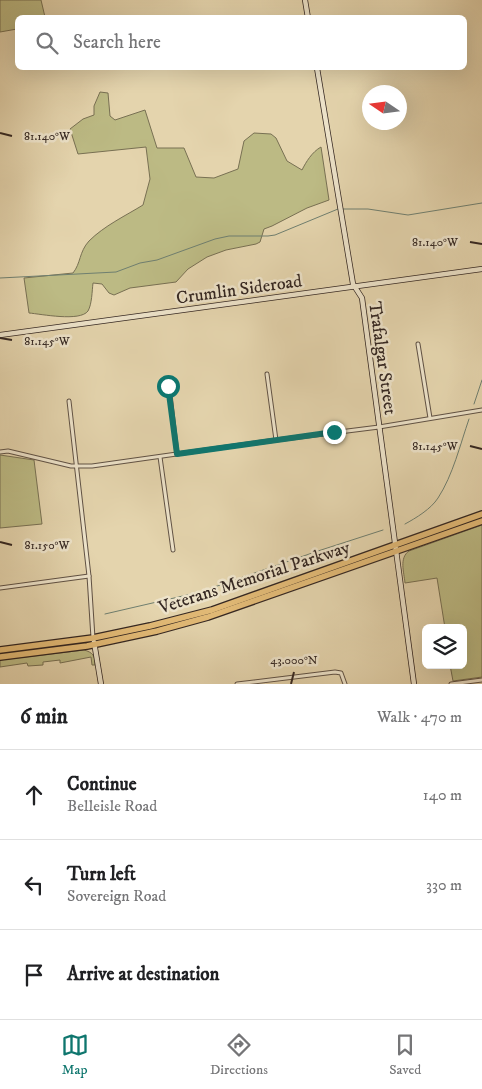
<!DOCTYPE html>
<html lang="en">
<head>
<meta charset="utf-8">
<style>
  :root { --surface:#fff; --page:#f6f6f6; --text:#202124; --muted:#757577; --line:#e0e0e0; --accent:#0f766e }
  body { margin:0; font-family:"IM FELL DW Pica",serif; background:var(--page); color:var(--text) }
  .controls { position:absolute; right:15px; bottom:15px; display:grid; overflow:hidden; border-radius:8px; box-shadow:0 5px 20px #0002 }
  .controls button { width:45px; height:45px; display:grid; place-items:center; padding:0; border:0; border-bottom:1px solid var(--line); background:var(--surface); color:var(--text); font:25px sans-serif }
  .compass { position:absolute; left:362px; top:85px; width:45px; height:45px; border-radius:50%; background:var(--surface); box-shadow:0 5px 20px #0002; rotate:283deg }
  .stop { position:absolute; width:15px; height:15px; margin:-11px; border:4px solid #0f766e; border-radius:50%; background:#fff }
  .stop.end { background:#0f766e; border-color:#fff; box-shadow:0 1px 5px #0008 }
  .list { margin:0; padding:0; list-style:none }
  h2 { display:flex; justify-content:space-between; align-items:center; height:65px; margin:0; padding:0 20px; font-size:21px }
  h2 small { font-size:16px; font-weight:400; color:var(--muted) }
  .list li { display:grid; grid-template-columns:32px 1fr auto; gap:15px; align-items:center; box-sizing:border-box; height:90px; padding:0 20px; border-top:1px solid var(--line) }
  .list b { display:block; font-size:19px; white-space:nowrap }
  .list p { margin:0; font-size:16px; white-space:nowrap; color:var(--muted) }
  .list em { font-size:16px; font-style:normal; color:var(--muted) }
  .icon { flex:none; width:28px; height:28px; fill:none; stroke:currentColor; stroke-width:2; stroke-linecap:round; stroke-linejoin:round }
  .map { position:relative; flex:none; width:482px; height:684px; overflow:hidden }
  .search { position:absolute; background:var(--surface); box-shadow:0 5px 20px #0002; left:15px; right:15px; top:15px; height:55px; display:flex; align-items:center; gap:12px; box-sizing:border-box; padding:0 18px; border-radius:8px; color:var(--muted); font-size:19px }
  .sheet { height:335px; background:var(--surface) }
  nav { display:flex; justify-content:space-around; align-items:center; box-sizing:border-box; height:70px; border-top:1px solid var(--line); background:var(--surface); font-size:14px; color:var(--muted) }
  nav a { display:grid; justify-items:center; gap:2px }
  nav .on { color:var(--accent) }
  .map>svg:first-child { display:block }
</style>
</head>
<body>
<div class="map">
<svg width="482" height="684" viewBox="0 0 482 684">
  <rect width="100%" height="100%" fill="#e4d4ad"/>
  <filter id="stains"><feTurbulence type="fractalNoise" baseFrequency=".004" numOctaves="4"/><feColorMatrix values="0 0 0 0 .2 0 0 0 0 .09 0 0 0 0 .02 0 0 0 .5 -.17"/></filter>
  <radialGradient id="worn" r=".72"><stop offset=".6" stop-color="#630" stop-opacity="0"/><stop offset="1" stop-color="#630" stop-opacity=".3"/></radialGradient>
  <g fill="#bcba84" stroke="#787053">
    <polygon points="0,0 41,0 45,17 18,18 17,29 0,32"/>
    <path d="M100 92 108 93 110 116 115 120 145 110 157 148H184L196 177 214 178 238 169 244 141 254 133 271 134 276 138 287 161 302 170C306 162 312 152 321 147L329 200 307 208 272 226 264 229 260 242 256 244 226 250 207 257 188 269 176 282 130 288 114 295 109 293 102 284 93 283C92 291 92 304 88 311 80 322 41 314 29 313L24 278 73 273C81 263 79 252 89 241 104 226 125 216 143 205L150 179 146 147 78 154 70 129 83 119 94 115V106Z"/>
    <polygon points="0,455 34,460 42,524 0,528"/>
    <path d="M482 525V677L453 681 450 665H463V628H445L437 578 405 583C404 572 399 558 409 551Z"/>
    <path d="M84 650C92 652 96 656 95 665H92L91 657 60 663V660L43 662V665L28 666 27 663 0 667V660Z"/>
  </g>
  <g fill="none" stroke-linecap="round" stroke-linejoin="round">
    <g stroke="#6f7f70" stroke-width="1">
      <polyline points="342,209 368,209 408,215 482,203"/>
      <polyline points="0,278 116,272 140,263 157,260 215,239 229,236 268,236 275,235 338,209"/>
      <polyline points="474,404 482,380"/>
      <path d="M405 524C416 518 431 509 438 498 453 475 460 445 469 419"/>
      <polyline points="318,551 383,530"/>
      <polyline points="105,614 200,592 315,552 322,552"/>
    </g>
    <g stroke="#605245" stroke-width="5">
      <g id="street">
        <polyline points="418,344 430,418"/>
        <polyline points="267,374 276,440"/>
        <polyline points="169,386 177,454"/>
        <polyline points="69,401 89,576 93,638"/>
        <polyline points="0,452 8,451 71,466 92,466 276,440 379,427 482,410"/>
        <polyline points="160,457 173,550"/>
        <polyline points="0,588 89,576"/>
        <polyline points="237,684 335,672 341,673 345,684"/>
        <polyline points="451,684 482,680"/>
      </g>
    </g>
    <g stroke="#342722" stroke-width="6">
      <g id="secondary">
        <polyline points="305,0 308,18"/>
        <polyline points="317,68 353,284 362,298 414,684"/>
        <polyline points="0,335 482,269"/>
        <polyline points="94,642 101,684"/>
      </g>
    </g>
    <g stroke="#342722" stroke-width="8">
      <g id="highway">
        <polyline points="0,650 93,638 150,626 212,610 482,514"/>
        <polyline points="0,657 87,646 157,631 208,617 482,521"/>
      </g>
    </g>
    <use href="#street" stroke="#ede3ca" stroke-width="3"/>
    <use href="#secondary" stroke="#ede3ca" stroke-width="4.5"/>
    <use href="#highway" stroke="#e2ba76" stroke-width="5.5"/>
  </g>
  <g fill="none" stroke-linecap="round" stroke-linejoin="round">
    <polyline stroke="#0f766e" stroke-width="6" points="168,386 177,454 334,432"/>
  </g>
  <path fill="none" stroke="#342722" stroke-width="2" d="M0 133 12 136M470 242 482 244M0 338 12 340M470 446 482 449M0 542 12 545M291 684 294 672"/>
  <g text-anchor="middle" stroke-width="5" stroke-linejoin="round" paint-order="stroke">
    <g font-size="18" fill="#342722" stroke="#ede3ca">
      <text transform="translate(239 289) rotate(-8)" y="6">Crumlin Sideroad</text>
      <text transform="translate(383 358) rotate(82)" y="6">Trafalgar Street</text>
      <text transform="translate(254 577) rotate(-18)" y="6">Veterans Memorial Parkway</text>
    </g>
  </g>
  <g font-size="12" text-anchor="middle" fill="#342722" stroke="#ede3ca" stroke-width="5" stroke-linejoin="round" paint-order="stroke">
    <text x="47" y="140">81.140°W</text>
    <text x="435" y="246">81.140°W</text>
    <text x="47" y="345">81.145°W</text>
    <text x="435" y="450">81.145°W</text>
    <text x="47" y="549">81.150°W</text>
    <text x="294" y="664">43.000°N</text>
  </g>
  <rect width="100%" height="100%" filter="url(#stains)"/>
  <rect width="100%" height="100%" fill="url(#worn)"/>
</svg>
<div class="controls">
<button><svg class="icon" aria-label="layers" viewBox="0 0 24 24"><path d="M12 4l9 5-9 5-9-5zM3 14l9 5 9-5"/></svg></button>
</div>
<svg class="compass" viewBox="-18 -18 36 36"><path d="M0-13l5 13h-10z" fill="#e53935"/><path d="M0 13l5-13h-10z" fill="#757577"/></svg>
<div class="stop" style="left:168px;top:386px"></div>
<div class="stop end" style="left:334px;top:432px"></div>
<div class="search"><svg class="icon" aria-label="search" viewBox="0 0 24 24"><circle cx="10" cy="10" r="6"/><path d="M15 15l6 6"/></svg>Search here</div>
</div>
<section class="sheet">
<h2>6 min<small>Walk · 470 m</small></h2>
<ul class="list">
<li><svg class="icon" aria-label="ahead" viewBox="0 0 24 24"><path d="M12 20V5M6 11l6-6 6 6"/></svg><div><b>Continue</b><p>Belleisle Road</p></div><em>140 m</em></li>
<li><svg class="icon" aria-label="left" viewBox="0 0 24 24"><path d="M17 20v-9H6M10 6l-5 5 5 5"/></svg><div><b>Turn left</b><p>Sovereign Road</p></div><em>330 m</em></li>
<li><svg class="icon" aria-label="arrive" viewBox="0 0 24 24"><path d="M6 21V4h12l-3 4 3 4H6"/></svg><div><b>Arrive at destination</b></div></li>
</ul>
</section>
<nav>
<a class="on"><svg class="icon" aria-label="map" viewBox="0 0 24 24"><path d="M3 6l6-2 6 2 6-2v14l-6 2-6-2-6 2zM9 4v14M15 6v14"/></svg>Map</a>
<a><svg class="icon" aria-label="directions" viewBox="0 0 24 24"><path d="M12 3l9 9-9 9-9-9zM9 14v-3h6M13 9l2 2-2 2"/></svg>Directions</a>
<a><svg class="icon" aria-label="saved" viewBox="0 0 24 24"><path d="M7 4h10v16l-5-4-5 4z"/></svg>Saved</a>
</nav>
</body>
</html>
